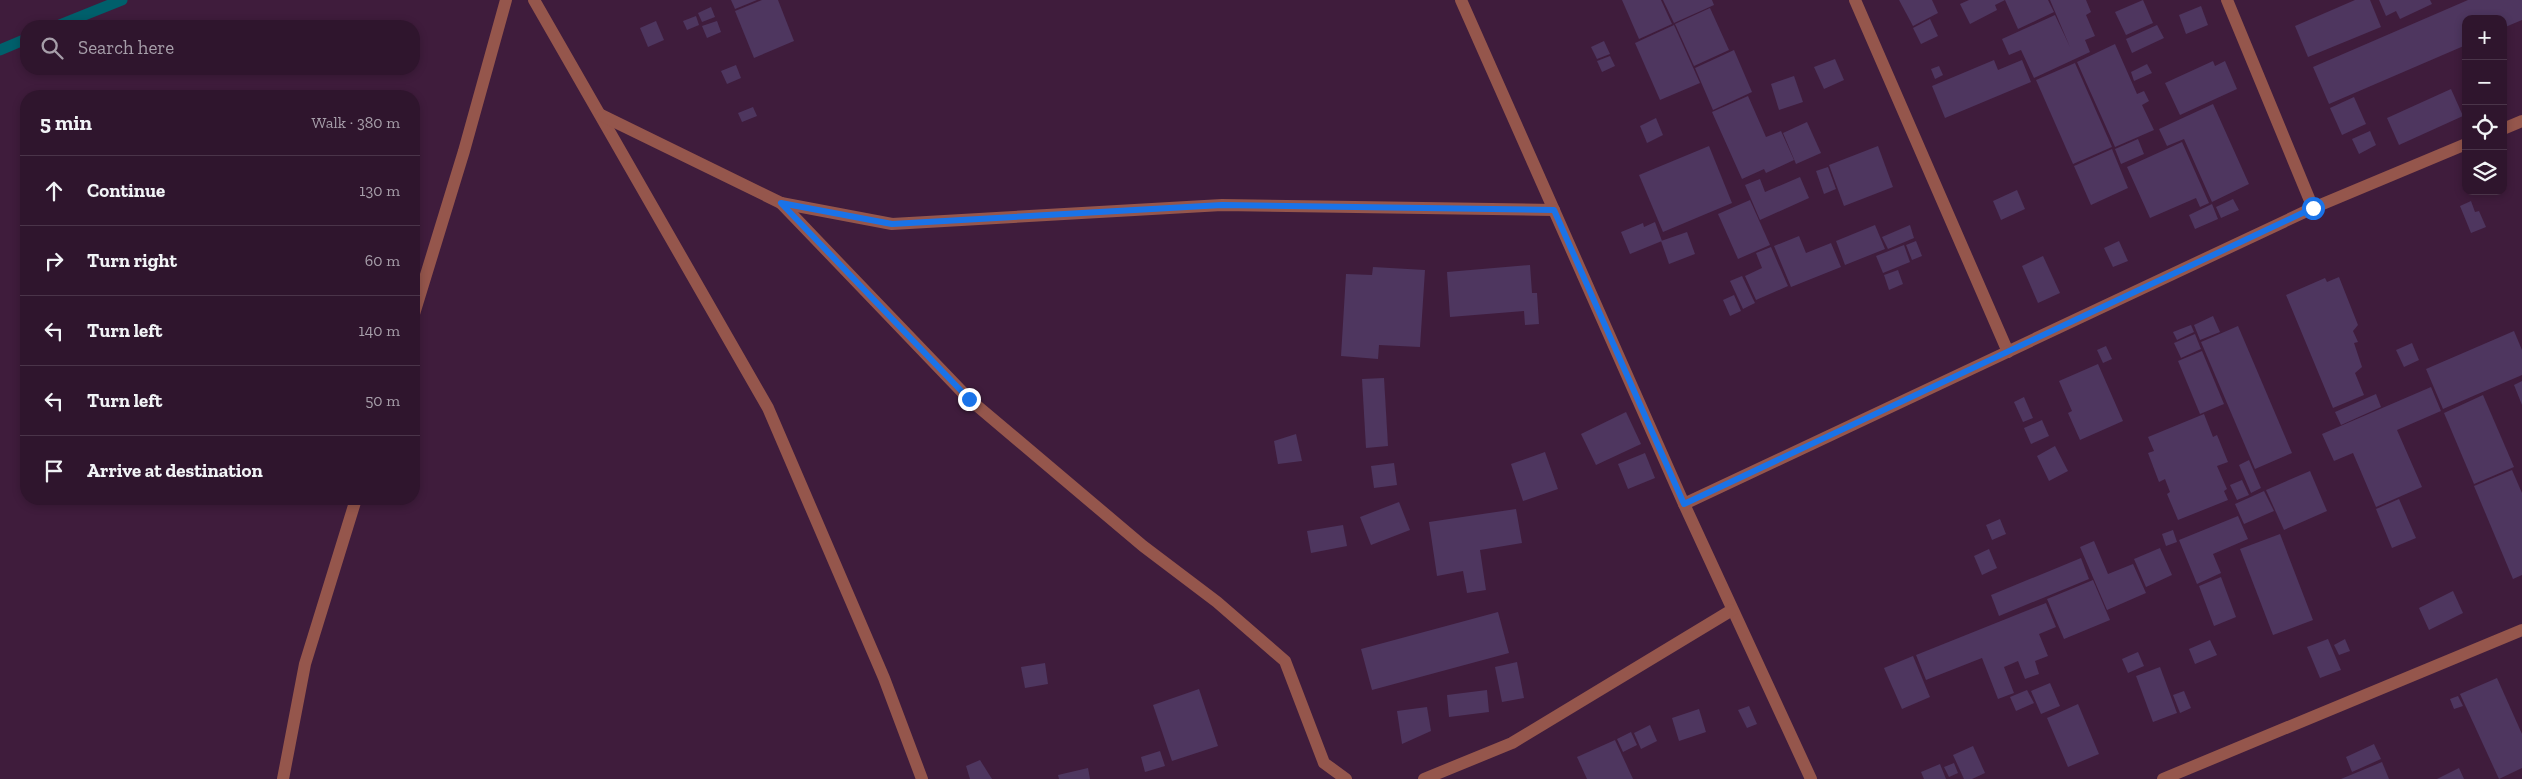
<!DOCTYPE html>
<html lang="en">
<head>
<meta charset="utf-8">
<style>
  :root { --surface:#2f152d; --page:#371e35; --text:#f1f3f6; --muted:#a79faa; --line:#4a3449 }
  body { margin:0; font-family:"Zilla Slab",serif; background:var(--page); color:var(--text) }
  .controls { position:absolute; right:15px; top:15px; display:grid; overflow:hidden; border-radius:10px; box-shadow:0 2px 8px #0003 }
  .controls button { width:45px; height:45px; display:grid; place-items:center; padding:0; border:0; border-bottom:1px solid var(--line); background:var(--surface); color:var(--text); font:25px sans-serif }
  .stop { position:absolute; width:15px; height:15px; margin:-11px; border:4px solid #1a73e8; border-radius:50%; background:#fff }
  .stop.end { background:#1a73e8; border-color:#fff; box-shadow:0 1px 5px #0008 }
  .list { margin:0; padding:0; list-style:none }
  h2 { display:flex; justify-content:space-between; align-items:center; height:65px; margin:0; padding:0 20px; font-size:21px }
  h2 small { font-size:16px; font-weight:400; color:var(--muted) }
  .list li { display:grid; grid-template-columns:32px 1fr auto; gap:15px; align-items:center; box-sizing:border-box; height:70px; padding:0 20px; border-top:1px solid var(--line) }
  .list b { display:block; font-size:19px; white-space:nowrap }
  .list em { font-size:16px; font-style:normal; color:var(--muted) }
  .icon { flex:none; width:28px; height:28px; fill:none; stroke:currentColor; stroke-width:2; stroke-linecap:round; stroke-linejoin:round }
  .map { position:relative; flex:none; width:2522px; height:779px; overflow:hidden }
  .search { position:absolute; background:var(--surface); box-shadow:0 2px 8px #0003; left:20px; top:20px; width:400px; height:55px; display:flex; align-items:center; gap:12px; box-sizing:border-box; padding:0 18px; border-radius:20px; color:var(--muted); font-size:19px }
  .panel { position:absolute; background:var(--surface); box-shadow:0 2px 8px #0003; left:20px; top:90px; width:400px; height:415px; border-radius:20px }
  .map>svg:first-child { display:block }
</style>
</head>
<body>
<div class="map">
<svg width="2522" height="779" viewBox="0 0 2522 779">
  <rect width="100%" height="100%" fill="#3f1c3c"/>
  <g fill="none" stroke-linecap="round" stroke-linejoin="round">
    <g stroke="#005f6b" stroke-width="11">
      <polyline points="57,26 122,0"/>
      <polyline points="0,50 26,39"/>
    </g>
  </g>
  <g fill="#4e365f">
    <polygon points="731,0 757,0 735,9"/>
    <polygon points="762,0 778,0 794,41 754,58 735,11"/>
    <polygon points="1622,0 1661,0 1672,24 1639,39"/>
    <polygon points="1663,0 1712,0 1714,5 1674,23"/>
    <polygon points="1899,0 1932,0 1938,13 1913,26"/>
    <polygon points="1969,0 2048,0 2054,12 2018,29 2005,0 1995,5 1997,10 1970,24 1960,4"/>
    <polygon points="2050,0 2086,0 2091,12 2086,15 2095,36 2085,40 2090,52 2034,78 2021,50 2009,55 2002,39 2055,15 2070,47"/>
    <polygon points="2143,0 2153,23 2126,35 2115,12"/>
    <polygon points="2355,0 2370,0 2381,27 2308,57 2295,26"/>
    <polygon points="2379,0 2430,0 2432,4 2400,19 2396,11 2386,16"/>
    <polygon points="2468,0 2522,0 2522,20 2503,28 2503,19 2466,19 2466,45 2329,104 2313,67"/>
    <polygon points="2201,6 2208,25 2186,34 2179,15"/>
    <polygon points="711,7 715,17 702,22 698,13"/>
    <polygon points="1710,8 1729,50 1694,66 1675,24"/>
    <polygon points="696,16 699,25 687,30 683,21"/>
    <polygon points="1930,19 1938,36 1921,44 1913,28"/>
    <polygon points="656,21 664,40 648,47 640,28"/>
    <polygon points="717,21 721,32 707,38 702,26"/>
    <polygon points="1674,25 1700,83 1660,100 1635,43"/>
    <polygon points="2157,25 2164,38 2132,53 2126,39"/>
    <polygon points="1604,41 1610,54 1597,59 1591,47"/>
    <polygon points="2115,44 2137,94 2144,91 2149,101 2142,105 2154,130 2115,147 2077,62"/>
    <polygon points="1734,50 1752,92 1713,110 1695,68"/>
    <polygon points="1610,56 1615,66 1602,72 1597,61"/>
    <polygon points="1835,59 1844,80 1824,89 1814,67"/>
    <polygon points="1994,60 1998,70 2022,60 2031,82 1945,118 1932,86"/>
    <polygon points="2213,61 2215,66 2225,61 2237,89 2180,115 2165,83"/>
    <polygon points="2075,63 2112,147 2073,164 2036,80"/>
    <polygon points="2147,64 2152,73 2134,81 2131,72"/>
    <polygon points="736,65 741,78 727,84 721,71"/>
    <polygon points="1939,66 1943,75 1935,79 1931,69"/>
    <polygon points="1794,76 1803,102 1779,110 1771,84"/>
    <polygon points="2451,89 2463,116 2399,145 2387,118"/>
    <polygon points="1748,96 1766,137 1781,131 1794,160 1766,173 1764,169 1742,179 1712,112"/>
    <polygon points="2354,97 2366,124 2342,135 2330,108"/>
    <polygon points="2213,104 2249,184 2212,202 2184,139 2167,146 2159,129"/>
    <polygon points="753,107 757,116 742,122 738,113"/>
    <polygon points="1656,118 1663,135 1647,143 1640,126"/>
    <polygon points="1807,122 1821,153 1796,164 1783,133"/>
    <polygon points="2370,131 2376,145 2359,154 2352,139"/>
    <polygon points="2138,139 2144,154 2121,164 2115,149"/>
    <polygon points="2182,142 2209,203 2200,207 2196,198 2150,218 2127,167"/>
    <polygon points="1709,146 1732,203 1663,232 1639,175"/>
    <polygon points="1878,146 1893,187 1844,206 1829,165"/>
    <polygon points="2112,149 2128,188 2091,205 2074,166"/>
    <polygon points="1828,167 1836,189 1824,194 1816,171"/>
    <polygon points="1800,177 1809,198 1760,220 1745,185 1760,179 1765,192"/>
    <polygon points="2017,190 2025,209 2001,220 1993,201"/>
    <polygon points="2233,199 2239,210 2221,218 2216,207"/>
    <polygon points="1750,200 1770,245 1738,259 1718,214"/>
    <polygon points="2471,201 2475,212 2479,211 2486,227 2471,233 2460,206"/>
    <polygon points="2212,204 2218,219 2195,229 2189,215"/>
    <polygon points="1655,222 1662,241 1630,254 1621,232 1643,223 1644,227"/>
    <polygon points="1875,225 1885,249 1845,265 1836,241"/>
    <polygon points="1910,225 1914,238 1888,249 1882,237"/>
    <polygon points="1687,232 1695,254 1669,264 1661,241"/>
    <polygon points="1799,236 1806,253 1831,243 1841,267 1791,287 1774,246"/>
    <polygon points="1916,241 1922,256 1912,260 1906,245"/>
    <polygon points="2119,241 2128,261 2113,267 2104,248"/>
    <polygon points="1904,245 1910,262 1883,273 1876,256"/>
    <polygon points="1771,247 1788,286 1756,300 1745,276 1762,268 1756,253"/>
    <polygon points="2043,256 2060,293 2038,303 2022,266"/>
    <polygon points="1530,265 1532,293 1537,293 1539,324 1525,325 1524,311 1450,317 1447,272"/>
    <polygon points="1373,267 1425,270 1420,347 1379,345 1378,359 1341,356 1346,274 1372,275"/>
    <polygon points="1898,270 1903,284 1889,290 1884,275"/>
    <polygon points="1742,276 1755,303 1743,309 1730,281"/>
    <polygon points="2339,277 2358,325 2353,331 2358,342 2354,343 2362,367 2355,373 2364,395 2333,408 2286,295 2325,278 2327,282"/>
    <polygon points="1734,295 1741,311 1730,316 1723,300"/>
    <polygon points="2213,316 2220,332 2200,340 2194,325"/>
    <polygon points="2191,325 2194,332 2177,340 2173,332"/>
    <polygon points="2238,326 2292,453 2255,469 2201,342"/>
    <polygon points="2514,331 2522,350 2522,375 2443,409 2426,369"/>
    <polygon points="2195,334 2201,349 2181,358 2174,343"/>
    <polygon points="2412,343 2419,360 2404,367 2396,350"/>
    <polygon points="2106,346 2112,359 2103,363 2097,350"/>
    <polygon points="2202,351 2224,404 2200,414 2178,361"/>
    <polygon points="2098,364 2123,421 2080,440 2068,413 2072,411 2059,381"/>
    <polygon points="1384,378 1388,446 1366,448 1362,379"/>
    <polygon points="2522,381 2522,405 2514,385"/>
    <polygon points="2431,387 2441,411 2397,430 2422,487 2376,507 2353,453 2334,461 2322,434"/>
    <polygon points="2376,394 2381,407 2341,425 2335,412"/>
    <polygon points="2483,395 2514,467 2474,484 2444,413"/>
    <polygon points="2024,397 2033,418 2023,422 2014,402"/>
    <polygon points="1626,412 1641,444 1596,465 1581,434"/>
    <polygon points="2204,414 2213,437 2217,435 2228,462 2217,466 2227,489 2224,491 2228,500 2178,520 2167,494 2170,492 2165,479 2159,482 2148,453 2154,451 2148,437"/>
    <polygon points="2042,420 2049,436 2031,444 2024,428"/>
    <polygon points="1296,434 1302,461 1278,464 1274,441"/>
    <polygon points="2055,446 2068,471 2049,481 2037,456"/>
    <polygon points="1545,452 1558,489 1523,501 1511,464"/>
    <polygon points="1645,453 1655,478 1628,489 1618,464"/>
    <polygon points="2249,460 2261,488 2251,493 2239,465"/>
    <polygon points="1394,463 1397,485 1374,488 1371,466"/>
    <polygon points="2512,470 2522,493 2522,575 2513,579 2474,486"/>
    <polygon points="2310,471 2327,511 2284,530 2266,490"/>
    <polygon points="2242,480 2249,495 2237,500 2230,485"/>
    <polygon points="2264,491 2274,511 2244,524 2235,504"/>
    <polygon points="2399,499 2416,538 2392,548 2376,509"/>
    <polygon points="1399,502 1410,530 1371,545 1360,517"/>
    <polygon points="1516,509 1522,543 1480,550 1486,590 1467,593 1463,571 1437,576 1429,522"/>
    <polygon points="2238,516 2248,539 2213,554 2221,573 2197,584 2179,540"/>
    <polygon points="2000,519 2006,534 1992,540 1986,525"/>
    <polygon points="1343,525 1347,546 1311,553 1307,531"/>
    <polygon points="2173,530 2177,542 2166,546 2162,534"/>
    <polygon points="2280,534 2313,620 2273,635 2240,549"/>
    <polygon points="2094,541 2108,574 2133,564 2146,593 2107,610 2080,547"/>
    <polygon points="2160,548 2172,575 2146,587 2134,559"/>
    <polygon points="1989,549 1997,568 1982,575 1974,556"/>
    <polygon points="2081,558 2089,579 1999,616 1991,595"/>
    <polygon points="2221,577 2236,617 2214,626 2199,586"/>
    <polygon points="2093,580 2110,620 2064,639 2047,599"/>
    <polygon points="2453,591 2463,613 2429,630 2419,608"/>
    <polygon points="2046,603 2056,627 2039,634 2048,656 2035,661 2039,674 2025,679 2018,661 2004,667 2014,693 1998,699 1982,658 1926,680 1916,655"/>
    <polygon points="1498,612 1509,653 1372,690 1361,649"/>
    <polygon points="2328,639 2341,670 2320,678 2307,647"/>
    <polygon points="2345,639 2350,651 2339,655 2334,645"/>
    <polygon points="2210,640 2217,655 2195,664 2189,649"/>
    <polygon points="2138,652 2144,666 2128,673 2122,659"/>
    <polygon points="1913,656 1930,697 1902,709 1884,668"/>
    <polygon points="1517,662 1524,698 1502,702 1495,667"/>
    <polygon points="1045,663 1048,684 1025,688 1021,667"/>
    <polygon points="2160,667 2177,713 2153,722 2136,676"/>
    <polygon points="2497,678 2522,734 2522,768 2499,779 2460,694"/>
    <polygon points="2050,683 2060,706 2041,714 2031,691"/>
    <polygon points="1199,689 1218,746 1172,761 1153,705"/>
    <polygon points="1487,690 1489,712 1449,717 1447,695"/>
    <polygon points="2027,690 2034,703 2016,711 2010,697"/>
    <polygon points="2184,691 2191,708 2180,713 2173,695"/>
    <polygon points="2458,696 2463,706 2454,709 2450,699"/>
    <polygon points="2078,704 2099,754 2068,767 2047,718"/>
    <polygon points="1749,706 1757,724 1747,728 1738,710"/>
    <polygon points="1427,707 1431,731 1402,744 1397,711"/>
    <polygon points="1699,709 1706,732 1679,741 1672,718"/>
    <polygon points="1650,725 1657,741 1641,749 1634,733"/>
    <polygon points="1631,732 1637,745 1623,752 1617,739"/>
    <polygon points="1615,740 1633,779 1587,779 1577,757"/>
    <polygon points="2374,744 2381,759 2352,772 2346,757"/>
    <polygon points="1973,746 1985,773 1972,779 1964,779 1953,755"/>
    <polygon points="1160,751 1165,766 1145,772 1141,757"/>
    <polygon points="980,760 992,779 970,779 966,766"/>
    <polygon points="2382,762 2389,779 2341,779"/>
    <polygon points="1954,763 1958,773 1949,777 1944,767"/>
    <polygon points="1940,764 1946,779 1924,779 1921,772"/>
    <polygon points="1088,768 1090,779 1059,779 1058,775"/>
    <polygon points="2459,768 2464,779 2437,779"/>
  </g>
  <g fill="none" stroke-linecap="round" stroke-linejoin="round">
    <g stroke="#95564c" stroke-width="12">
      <polyline points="534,0 768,408 884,678 922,779"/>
      <polyline points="1461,0 1684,504 1811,779"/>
      <polyline points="1855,0 2008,352"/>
      <polyline points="2227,0 2313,208"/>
      <polyline points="601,115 781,203 969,399 1143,546 1217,602 1285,661 1324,763 1346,779"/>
      <polyline points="2503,129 2522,121"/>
      <polyline points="781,203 892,224 1222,205 1554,210"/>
      <polyline points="414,314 464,151 506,0"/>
      <polyline points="1684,504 2313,208 2466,144"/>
      <polyline points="283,779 305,664 356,499"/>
      <polyline points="1424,779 1512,743 1732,610"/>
      <polyline points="2163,779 2522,630"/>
    </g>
  </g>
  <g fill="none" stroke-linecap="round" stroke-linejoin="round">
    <polyline stroke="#1a73e8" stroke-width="6" points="969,399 781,203 892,224 1222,205 1554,210 1684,504 2313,208"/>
  </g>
</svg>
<div class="controls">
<button>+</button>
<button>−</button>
<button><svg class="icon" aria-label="locate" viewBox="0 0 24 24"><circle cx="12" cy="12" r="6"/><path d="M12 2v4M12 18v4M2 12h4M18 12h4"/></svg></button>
<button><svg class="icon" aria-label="layers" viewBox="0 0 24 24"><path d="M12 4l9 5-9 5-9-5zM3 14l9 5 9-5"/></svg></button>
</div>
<div class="stop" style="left:2313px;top:208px"></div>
<div class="stop end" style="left:969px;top:399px"></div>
<div class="search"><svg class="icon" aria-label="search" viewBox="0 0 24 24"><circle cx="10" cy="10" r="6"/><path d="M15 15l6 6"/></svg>Search here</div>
<section class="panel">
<h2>5 min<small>Walk · 380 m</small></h2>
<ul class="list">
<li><svg class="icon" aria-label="ahead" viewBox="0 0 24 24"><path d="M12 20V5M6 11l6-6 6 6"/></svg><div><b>Continue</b></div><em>130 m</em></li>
<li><svg class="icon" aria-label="right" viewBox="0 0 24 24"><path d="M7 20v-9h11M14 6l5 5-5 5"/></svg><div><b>Turn right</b></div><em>60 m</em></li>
<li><svg class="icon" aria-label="left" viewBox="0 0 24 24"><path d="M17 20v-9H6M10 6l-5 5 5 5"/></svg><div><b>Turn left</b></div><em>140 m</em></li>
<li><svg class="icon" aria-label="left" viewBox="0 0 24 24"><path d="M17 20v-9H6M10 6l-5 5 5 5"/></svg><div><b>Turn left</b></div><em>50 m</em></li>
<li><svg class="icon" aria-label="arrive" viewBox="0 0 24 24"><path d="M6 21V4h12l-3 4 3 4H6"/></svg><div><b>Arrive at destination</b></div></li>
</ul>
</section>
</div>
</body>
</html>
